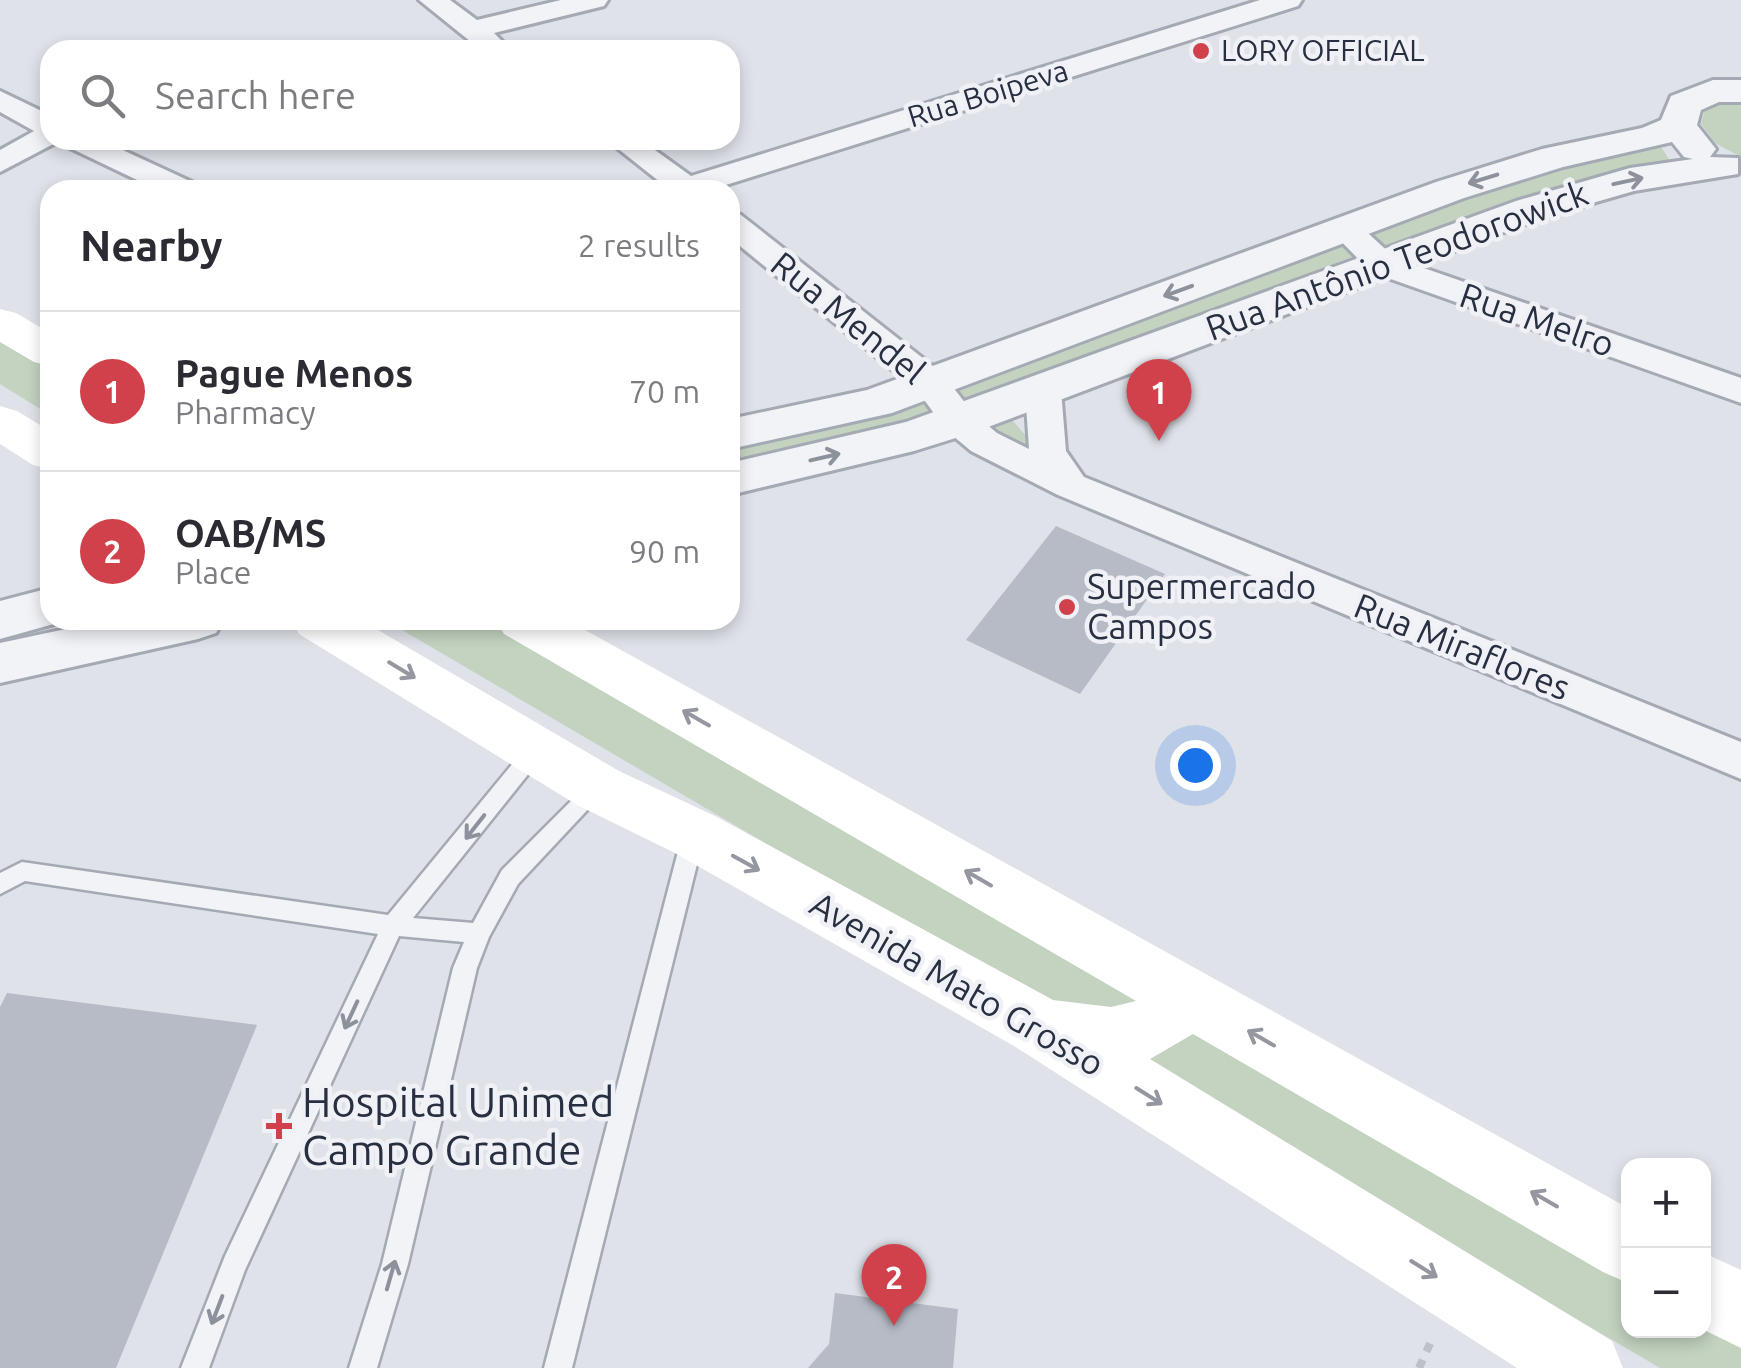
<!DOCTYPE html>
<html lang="en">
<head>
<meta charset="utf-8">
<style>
  :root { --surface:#fff; --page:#f7f7f7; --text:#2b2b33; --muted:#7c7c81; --line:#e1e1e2; --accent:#d1414b }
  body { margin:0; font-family:Ubuntu,sans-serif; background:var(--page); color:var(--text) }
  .controls { position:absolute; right:30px; bottom:30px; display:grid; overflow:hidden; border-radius:20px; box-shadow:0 5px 15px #0003 }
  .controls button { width:90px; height:90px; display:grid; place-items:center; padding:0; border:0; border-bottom:2px solid var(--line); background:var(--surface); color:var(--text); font:50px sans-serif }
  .you { position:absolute; left:1195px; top:765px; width:35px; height:35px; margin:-25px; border:8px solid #fff; border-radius:50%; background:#1a73e8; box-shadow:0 0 0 15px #1a73e833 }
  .badge { display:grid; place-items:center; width:65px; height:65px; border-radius:50%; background:var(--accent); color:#fff; font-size:32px; font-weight:700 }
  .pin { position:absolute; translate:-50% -82px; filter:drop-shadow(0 2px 5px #0008) }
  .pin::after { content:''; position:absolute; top:52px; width:35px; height:30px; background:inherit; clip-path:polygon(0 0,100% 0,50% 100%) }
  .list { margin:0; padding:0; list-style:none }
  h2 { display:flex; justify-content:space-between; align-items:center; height:130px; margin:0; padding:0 40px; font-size:42px }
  h2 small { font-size:32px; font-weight:400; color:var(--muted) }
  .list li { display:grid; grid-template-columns:65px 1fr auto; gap:30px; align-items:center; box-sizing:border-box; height:160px; padding:0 40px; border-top:2px solid var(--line) }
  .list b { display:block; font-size:38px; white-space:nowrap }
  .list p { margin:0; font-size:32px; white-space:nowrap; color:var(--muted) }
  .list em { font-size:32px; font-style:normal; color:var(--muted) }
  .icon { flex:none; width:55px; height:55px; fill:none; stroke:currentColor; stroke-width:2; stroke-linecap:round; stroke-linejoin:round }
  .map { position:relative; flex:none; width:1741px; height:1368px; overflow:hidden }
  .search { position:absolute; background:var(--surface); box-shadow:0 5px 15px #0003; left:40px; top:40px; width:700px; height:110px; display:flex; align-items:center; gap:25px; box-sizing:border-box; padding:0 35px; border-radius:30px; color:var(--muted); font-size:38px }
  .panel { position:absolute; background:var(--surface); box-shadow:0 5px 15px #0003; left:40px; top:180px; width:700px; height:450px; border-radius:30px }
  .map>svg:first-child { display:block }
</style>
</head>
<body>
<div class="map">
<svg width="1741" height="1368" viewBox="0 0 1741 1368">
  <rect width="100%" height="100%" fill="#dfe2e9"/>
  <g fill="#c3d3c0">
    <polygon points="1729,98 1741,98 1741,157 1715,143 1701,124 1706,107"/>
    <polygon points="1660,145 1670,161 1512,200 1341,261 992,397 1027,437 1038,457 953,411 854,439 730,462 730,439 1560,163"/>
    <polygon points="0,339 50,369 50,415 0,384"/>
    <polygon points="385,620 495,620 1628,1268 1628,1330 1704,1330 1704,1311 1741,1332 1741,1368 1660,1368"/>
  </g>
  <g fill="#b6bbc6">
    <polygon points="1056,526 1165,574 1080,694 966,640"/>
    <polygon points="7,993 257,1025 116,1368 0,1368 0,1007"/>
    <polygon points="835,1293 958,1309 953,1368 808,1368 829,1344"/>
  </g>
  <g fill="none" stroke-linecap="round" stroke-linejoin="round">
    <g stroke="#a4a9b3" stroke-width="5">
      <g id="service">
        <polygon points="535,743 542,745 545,751 542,757 413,918 473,923 502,870 589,783 596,780 603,783 607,789 518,884 489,937 477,968 408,1264 377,1368 349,1368 382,1264 453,968 464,942 399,936 245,1270 209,1368 181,1368 225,1256 378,934 25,881 0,894 0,873 22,862 388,915 528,745"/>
        <polygon points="693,827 701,830 704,836 572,1368 544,1368 682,836 685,830"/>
      </g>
    </g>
    <g stroke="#a4a9b3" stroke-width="6">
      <g id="minor">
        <polygon points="419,0 450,0 477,20 561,0 608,0 604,6 494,33 506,45 503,50 481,50"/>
        <polygon points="1260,0 1302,0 1298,6 710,190 670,190 607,140 641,140 691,176"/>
        <polygon points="0,91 50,115 50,140 61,140 0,172 0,150 34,131 0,112"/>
        <polygon points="62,140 101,140 194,183 199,190 158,190 66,146"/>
        <polygon points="730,212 741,215 943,374 972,412 997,433 1029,449 1025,390 1030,382 1043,378 1056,382 1061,390 1066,451 1084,477 1741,742 1741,779 1058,495 971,451 946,430 917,390 730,238"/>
        <polygon points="1345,219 1356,222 1395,258 1741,378 1741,403 1371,272 1329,229 1334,222"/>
      </g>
    </g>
    <g stroke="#a4a9b3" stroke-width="6">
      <g id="tertiary">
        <polygon points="1713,80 1741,80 1741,102 1719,102 1701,110 1697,125 1716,149 1710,157 1738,158 1738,174 1634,191 1544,217 975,432 914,451 730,495 730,463 906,422 1516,201 1630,168 1693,159 1684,157 1672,142 1563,167 1464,198 892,413 730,449 730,419 867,390 1436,182 1542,149 1642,128 1661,120 1671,96"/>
        <polygon points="50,588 50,620 68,620 0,639 0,601"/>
        <polygon points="108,620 223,620 216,633 198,639 0,683 0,643"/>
      </g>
    </g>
    <polyline stroke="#bdc0c7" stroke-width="8" stroke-dasharray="9 9" stroke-linecap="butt" points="1419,1368 1433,1337"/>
    <use href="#service" fill="#f2f3f7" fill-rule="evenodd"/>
    <use href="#minor" fill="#f2f3f7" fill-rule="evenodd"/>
    <use href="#tertiary" fill="#f2f3f7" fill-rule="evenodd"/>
    <g fill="#fff" fill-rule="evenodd">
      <polygon points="0,309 16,313 50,333 50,366 34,362 0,342"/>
      <polygon points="0,406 17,411 50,431 50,469 33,465 0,444"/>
      <polygon points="291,620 361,620 619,771 715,816 1053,1000 1111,1007 1136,1001 504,634 496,620 567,620 1628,1208 1628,1283 1603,1272 1193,1034 1150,1059 1612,1341 1623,1368 1517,1368 1014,1046 673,852 577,805 299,634"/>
      <polygon points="1704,1253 1741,1270 1741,1348 1704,1330"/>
    </g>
  </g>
  <defs><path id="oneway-shaft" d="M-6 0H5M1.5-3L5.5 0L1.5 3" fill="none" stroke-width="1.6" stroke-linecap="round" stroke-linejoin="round" transform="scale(2.5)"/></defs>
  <g stroke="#8d919c">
    <use href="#oneway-shaft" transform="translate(1483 179) rotate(163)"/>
    <use href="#oneway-shaft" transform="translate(1628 181) rotate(-12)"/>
    <use href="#oneway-shaft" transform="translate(1178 291) rotate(160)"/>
    <use href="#oneway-shaft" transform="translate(825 457) rotate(-13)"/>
    <use href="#oneway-shaft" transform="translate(475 827) rotate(128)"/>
    <use href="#oneway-shaft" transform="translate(351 1015) rotate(115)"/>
    <use href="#oneway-shaft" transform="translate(391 1275) rotate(-74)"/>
    <use href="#oneway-shaft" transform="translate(217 1310) rotate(111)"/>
  </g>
  <g stroke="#9497a0">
    <use href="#oneway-shaft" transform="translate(402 670) rotate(31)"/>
    <use href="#oneway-shaft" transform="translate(696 718) rotate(-150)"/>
    <use href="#oneway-shaft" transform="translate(746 863) rotate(29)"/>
    <use href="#oneway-shaft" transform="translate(978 878) rotate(-150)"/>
    <use href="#oneway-shaft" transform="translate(1261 1038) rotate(-150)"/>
    <use href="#oneway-shaft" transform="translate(1149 1096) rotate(32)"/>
    <use href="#oneway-shaft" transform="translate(1544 1199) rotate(-150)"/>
    <use href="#oneway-shaft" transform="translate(1424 1269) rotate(32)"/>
  </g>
  <g fill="#d1414b" stroke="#eff1f6" stroke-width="4">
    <circle cx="1201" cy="51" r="10"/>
    <circle cx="1067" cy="607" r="10"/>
    <path d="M274 1111h10v10h10v10h-10v10h-10v-10h-10v-10h10z"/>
  </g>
  <g text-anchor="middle" stroke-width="9" stroke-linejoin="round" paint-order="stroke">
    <g font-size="30" fill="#282f40" stroke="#eff1f6" text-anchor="start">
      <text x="1221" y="61">LORY OFFICIAL</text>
    </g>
    <g font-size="30" fill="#282f40" stroke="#eff1f6">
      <text transform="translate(988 94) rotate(-17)" y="10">Rua Boipeva</text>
    </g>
    <g font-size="35" fill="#282f40" stroke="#eff1f6">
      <text transform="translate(1397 261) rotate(-20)" y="12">Rua Antônio Teodorowick</text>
      <text transform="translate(848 318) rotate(39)" y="12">Rua Mendel</text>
      <text transform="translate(1537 320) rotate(19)" y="12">Rua Melro</text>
      <text transform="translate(1462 647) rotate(22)" y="12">Rua Miraflores</text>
      <text transform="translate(957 984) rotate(30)" y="12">Avenida Mato Grosso</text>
    </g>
    <g font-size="35" fill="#282f40" stroke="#eff1f6" text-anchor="start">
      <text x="1087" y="599">Supermercado<tspan x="1087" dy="40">Campos</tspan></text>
    </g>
    <g font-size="42" fill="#282f40" stroke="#eff1f6" text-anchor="start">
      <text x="302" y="1117">Hospital Unimed<tspan x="302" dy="48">Campo Grande</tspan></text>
    </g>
  </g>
</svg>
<div class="controls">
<button>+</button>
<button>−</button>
</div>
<div class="you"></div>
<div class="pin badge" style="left:1159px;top:441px">1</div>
<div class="pin badge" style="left:894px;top:1326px">2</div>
<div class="search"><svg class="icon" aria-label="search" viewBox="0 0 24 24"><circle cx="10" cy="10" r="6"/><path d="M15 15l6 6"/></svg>Search here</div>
<section class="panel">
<h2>Nearby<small>2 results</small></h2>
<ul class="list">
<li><span class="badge">1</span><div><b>Pague Menos</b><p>Pharmacy</p></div><em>70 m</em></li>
<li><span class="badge">2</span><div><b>OAB/MS</b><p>Place</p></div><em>90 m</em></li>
</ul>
</section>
</div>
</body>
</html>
